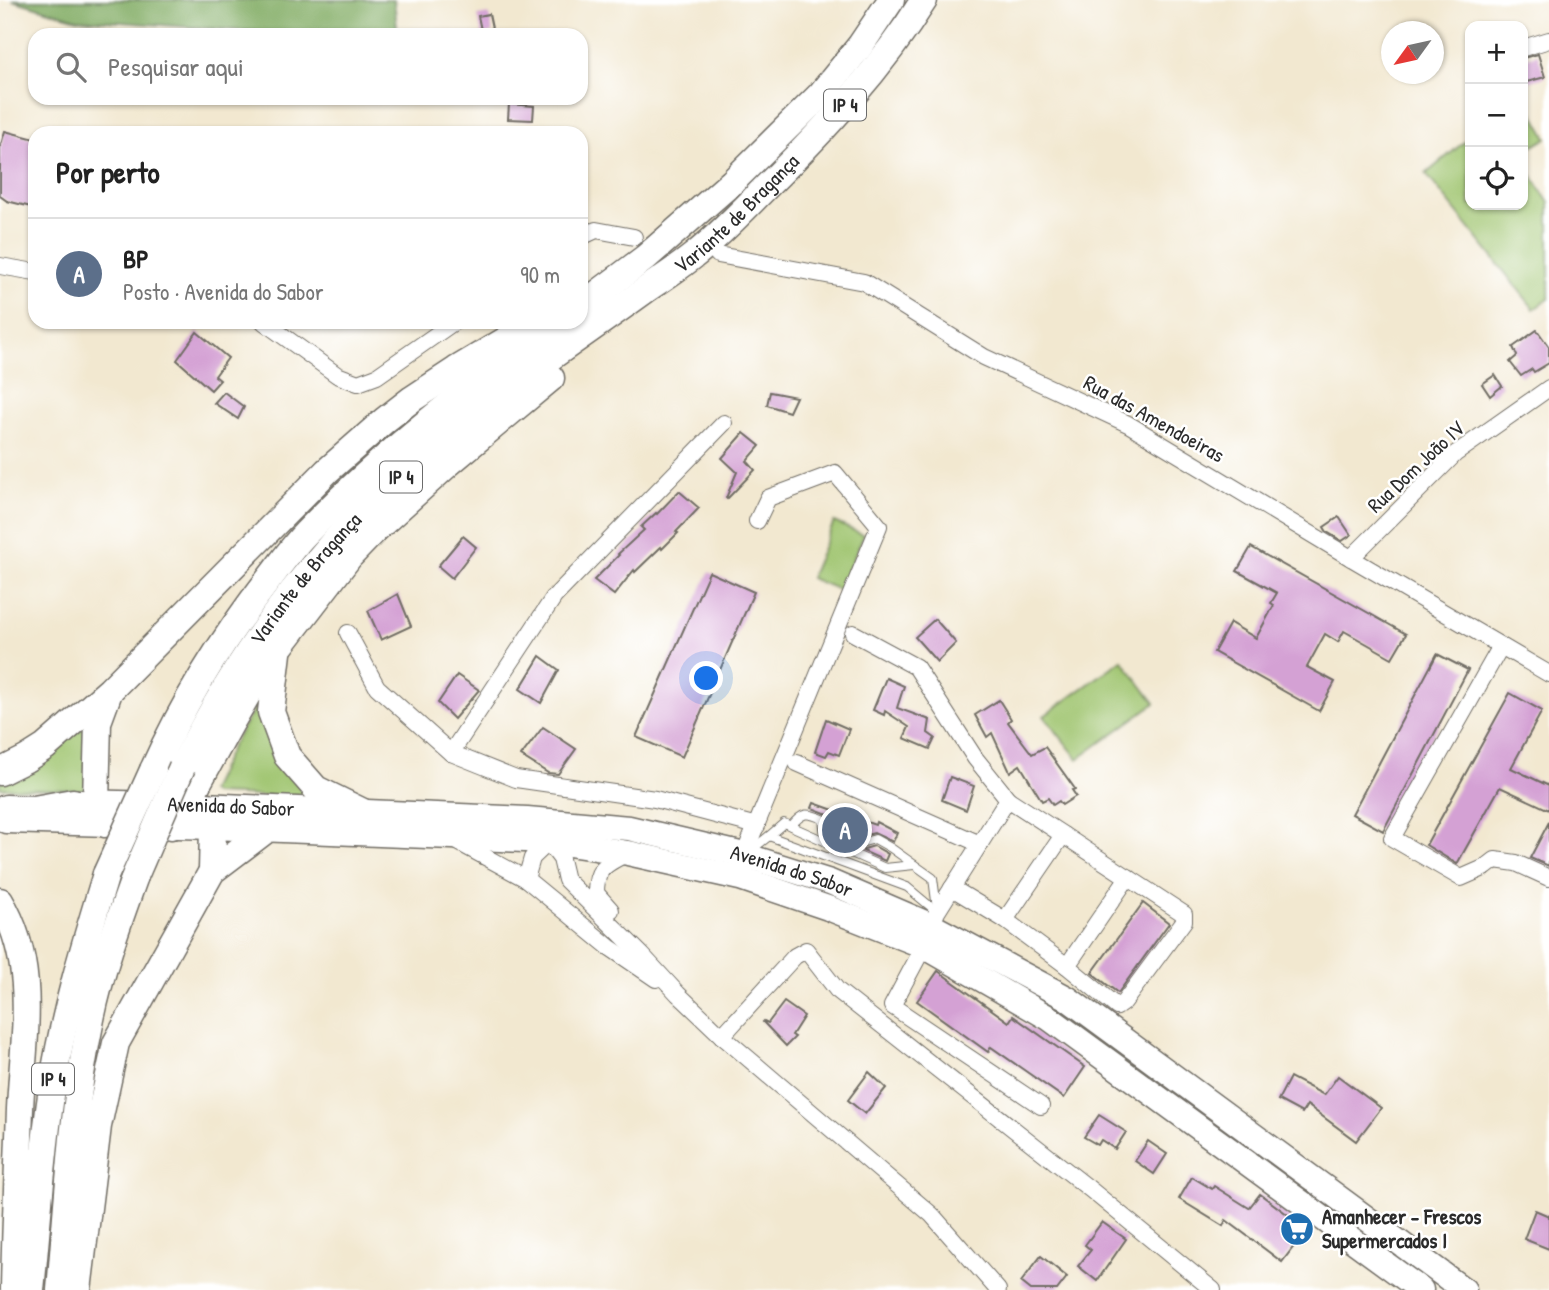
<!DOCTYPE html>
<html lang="pt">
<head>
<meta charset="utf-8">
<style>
  :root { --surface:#fff; --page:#f6f6f6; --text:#222; --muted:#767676; --line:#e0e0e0; --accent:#db2777 }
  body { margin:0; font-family:"Patrick Hand",sans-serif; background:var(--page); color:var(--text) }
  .controls { position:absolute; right:21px; top:21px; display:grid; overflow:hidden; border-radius:14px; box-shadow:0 2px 5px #0004 }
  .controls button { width:63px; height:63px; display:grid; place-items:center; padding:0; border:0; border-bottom:2px solid var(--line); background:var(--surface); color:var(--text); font:35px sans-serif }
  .compass { position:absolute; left:1381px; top:21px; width:63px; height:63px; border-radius:50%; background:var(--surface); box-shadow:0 2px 5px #0004; rotate:237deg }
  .you { position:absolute; left:707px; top:679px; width:24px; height:24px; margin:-18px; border:5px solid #fff; border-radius:50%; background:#1a73e8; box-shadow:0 0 0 10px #1a73e833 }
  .badge { display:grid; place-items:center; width:46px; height:46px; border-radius:50%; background:var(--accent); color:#fff; font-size:23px; font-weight:700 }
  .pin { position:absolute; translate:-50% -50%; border:4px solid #fff; box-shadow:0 2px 7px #0006 }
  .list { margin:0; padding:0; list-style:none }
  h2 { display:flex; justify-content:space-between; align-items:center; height:91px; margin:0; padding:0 28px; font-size:30px }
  h2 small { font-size:23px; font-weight:400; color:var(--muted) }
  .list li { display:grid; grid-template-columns:46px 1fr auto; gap:21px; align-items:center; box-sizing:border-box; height:112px; padding:0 28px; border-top:2px solid var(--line) }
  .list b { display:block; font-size:26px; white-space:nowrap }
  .list p { margin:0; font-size:23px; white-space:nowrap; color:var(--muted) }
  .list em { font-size:23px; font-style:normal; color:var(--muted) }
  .icon { flex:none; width:38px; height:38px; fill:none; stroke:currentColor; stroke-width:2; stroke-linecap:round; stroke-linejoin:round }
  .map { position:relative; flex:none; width:1549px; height:1290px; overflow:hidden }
  .search { position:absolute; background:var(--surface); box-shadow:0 2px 5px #0004; left:28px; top:28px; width:560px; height:77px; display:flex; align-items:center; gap:18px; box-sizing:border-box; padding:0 24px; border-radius:21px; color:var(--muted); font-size:26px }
  .panel { position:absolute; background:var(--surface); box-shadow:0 2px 5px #0004; left:28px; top:126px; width:560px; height:203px; border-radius:21px }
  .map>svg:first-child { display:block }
</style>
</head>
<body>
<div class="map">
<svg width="1549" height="1290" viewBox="0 0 1549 1290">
  <rect width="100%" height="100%" fill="#fff"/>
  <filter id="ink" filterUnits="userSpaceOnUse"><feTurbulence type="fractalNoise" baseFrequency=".0143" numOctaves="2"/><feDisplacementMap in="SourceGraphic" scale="14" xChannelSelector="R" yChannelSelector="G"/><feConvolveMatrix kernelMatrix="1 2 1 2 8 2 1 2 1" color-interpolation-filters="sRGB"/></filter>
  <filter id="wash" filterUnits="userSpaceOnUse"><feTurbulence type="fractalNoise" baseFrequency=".00686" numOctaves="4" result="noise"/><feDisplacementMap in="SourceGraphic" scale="28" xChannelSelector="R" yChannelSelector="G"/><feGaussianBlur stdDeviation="1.57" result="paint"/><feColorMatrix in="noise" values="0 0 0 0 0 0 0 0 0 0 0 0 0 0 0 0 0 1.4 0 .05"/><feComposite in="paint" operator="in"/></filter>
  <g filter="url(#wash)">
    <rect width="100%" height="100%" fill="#f2e8d0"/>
    <g fill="#9fc46e" stroke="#65784c" stroke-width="2">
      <polygon points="1533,113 1547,138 1523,152 1523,117"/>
      <polygon points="1470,137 1470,205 1523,205 1523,161 1549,203 1549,299 1534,309 1426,174"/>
      <polygon points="834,522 864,535 839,590 810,578"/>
      <polygon points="1122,660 1155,703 1078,759 1044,716"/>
      <polygon points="259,701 310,798 213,794 210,791 231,747"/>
      <polygon points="87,725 86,786 83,790 0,788 0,782"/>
      <polygon points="963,955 1062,1005 1262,1151 1257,1157"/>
    </g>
    <polygon fill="#7faa61" stroke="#556a46" stroke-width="2" points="12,0 394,0 398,35 302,35 77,19"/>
    <g id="blocks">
      <g fill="#d4a1d4">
        <polygon points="489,14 493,33 482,35 478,16"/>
        <polygon points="1538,54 1545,77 1523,83 1523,58"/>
        <polygon points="509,104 534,106 533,120 508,119"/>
        <polygon points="5,131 35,139 35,208 7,201 0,196 0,148"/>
        <polygon points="1537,330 1549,347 1549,363 1534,372 1532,369 1521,376 1510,362 1517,356 1513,347"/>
        <polygon points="197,332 228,358 215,376 220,380 211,390 177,360"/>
        <polygon points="1495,375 1502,386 1490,396 1482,384"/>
        <polygon points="224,392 244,407 238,419 214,403"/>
        <polygon points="770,392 796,397 789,412 767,405"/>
        <polygon points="744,433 760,446 747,461 755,470 727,499 726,498 737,472 722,458"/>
        <polygon points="679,491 699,508 676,532 678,533 662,549 661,547 635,572 634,570 614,595 594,580 619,555 618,554 644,530 641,527 656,513 657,514"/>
        <polygon points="1339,517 1351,535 1342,541 1327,532 1324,527"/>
        <polygon points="463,536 476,547 452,578 438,566"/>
        <polygon points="1251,547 1406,634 1392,658 1344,631 1338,642 1325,634 1307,667 1335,682 1319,711 1214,652 1230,623 1256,638 1274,605 1271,603 1277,593 1237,571"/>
        <polygon points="709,572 754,592 682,757 636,737"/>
        <polygon points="398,594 411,626 381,640 368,611"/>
        <polygon points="935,619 956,643 937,662 915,637"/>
        <polygon points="1437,654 1468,670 1383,831 1352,814"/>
        <polygon points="540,656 559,670 541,703 520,689"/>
        <polygon points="457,675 479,690 454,719 438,703"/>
        <polygon points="886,678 904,686 897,708 930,720 928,733 935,738 930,749 904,738 909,727 885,711 884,715 873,710"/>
        <polygon points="1510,693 1542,711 1511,768 1549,786 1549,810 1500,787 1457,864 1426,845"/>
        <polygon points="999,700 1011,719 1008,722 1032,754 1045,747 1075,789 1072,790 1076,796 1062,805 1059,801 1053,805 1048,798 1042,801 1020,765 1010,772 992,733 987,737 975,715"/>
        <polygon points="826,719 849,729 839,755 829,751 826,756 815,752"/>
        <polygon points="543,727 576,749 558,774 548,773 521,756"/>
        <polygon points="950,777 974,786 966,810 942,800"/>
        <polygon points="814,803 875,825 876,822 897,833 893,842 874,833 858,837 847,842 832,836 829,816 825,813 812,808"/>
        <polygon points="1549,822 1549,866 1530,858"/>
        <polygon points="874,846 888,854 885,861 863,851 864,849"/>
        <polygon points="1143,903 1169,923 1118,993 1092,973"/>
        <polygon points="938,971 1009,1022 1013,1016 1085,1067 1064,1098 991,1047 988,1052 917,1001"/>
        <polygon points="784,1002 804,1016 792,1035 795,1037 786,1046 763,1022 764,1021 768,1023"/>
        <polygon points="869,1072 886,1088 865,1114 848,1100"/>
        <polygon points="1338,1076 1381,1108 1356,1141 1307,1105 1302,1113 1278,1100 1290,1077 1324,1095"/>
        <polygon points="1099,1115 1126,1132 1115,1149 1101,1140 1098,1145 1084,1137"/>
        <polygon points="1148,1141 1167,1154 1154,1174 1135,1161"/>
        <polygon points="1192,1177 1212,1189 1214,1186 1249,1208 1260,1194 1307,1229 1282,1262 1226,1220 1223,1226 1179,1199"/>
        <polygon points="1535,1210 1549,1216 1549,1249 1524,1239"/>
        <polygon points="1102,1222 1126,1239 1097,1281 1078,1266 1091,1250 1085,1245"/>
        <polygon points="1041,1256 1067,1277 1057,1290 1031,1290 1021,1282"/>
      </g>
    </g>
  </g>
  <g filter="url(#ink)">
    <use href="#blocks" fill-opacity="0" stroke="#716d65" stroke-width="2"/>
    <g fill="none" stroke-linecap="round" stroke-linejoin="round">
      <g stroke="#716d65" stroke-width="10">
        <g id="service">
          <path d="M791 826C803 812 806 812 823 819L826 842"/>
          <polyline points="769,836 784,823 885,868 914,865"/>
          <polyline points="846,850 860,843 875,839 891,848 933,878 937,909"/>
          <polyline points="750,851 769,836 907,887 937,912"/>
        </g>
      </g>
      <g stroke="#716d65" stroke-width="18">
        <g id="minor">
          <polyline points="1523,48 1549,40"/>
          <polyline points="581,237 596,230 634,237"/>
          <polyline points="718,255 864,282 984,357 1128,424 1351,558 1549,674"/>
          <polyline points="0,266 35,272"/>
          <polyline points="264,322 337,375 358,383 377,376 454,322"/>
          <polyline points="1351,558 1455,454 1549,388"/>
          <polyline points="348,633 377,687 451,753 516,779 655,799 757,826"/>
          <polyline points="853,633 916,667 975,758 1008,799 937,912 924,946 892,1006 1041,1106"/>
          <polyline points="1501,646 1392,838 1461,878 1486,867 1495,860 1516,863 1549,878"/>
          <polyline points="451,753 554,597 724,423"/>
          <polyline points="797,763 980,844"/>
          <polyline points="545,838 561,859 566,880 642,955 678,994 722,1036 932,1215 998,1290"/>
          <polyline points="456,841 526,879 609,947 656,979"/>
          <polyline points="744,855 879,526 835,473 768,498 757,521"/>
          <polyline points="526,879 532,858 553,838"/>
          <polyline points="952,888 1005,920 1067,966 1117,1007 1124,1002 1184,921 1184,914 1008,799"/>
          <path d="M611 910 596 893C596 866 606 865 627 853"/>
          <polyline points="1005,920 1063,835"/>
          <polyline points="1067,966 1128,877"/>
          <polyline points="722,1036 795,956 806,950 837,990 1091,1190 1213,1290"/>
        </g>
      </g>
      <g stroke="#716d65" stroke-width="27">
        <g id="primary">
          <path id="s1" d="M77 802 203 805 527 819 629 828 744 855 830 882 932 926 1067 998 1464 1290"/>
          <polyline points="6,821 213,827 549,841 628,853 740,878 828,908 924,946 1049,1018 1421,1290"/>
        </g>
      </g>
      <g stroke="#716d65" stroke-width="29">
        <g id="trunk">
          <polyline points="581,306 645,258 732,182 821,94 860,46 891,0"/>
          <polyline points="278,653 271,712 287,756 316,789 363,812"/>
          <path id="s2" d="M182 767C221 689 271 613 329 547 358 513 393 483 427 453 494 394 571 344 644 291 660 280 677 269 692 257 719 236 743 210 767 186 825 129 881 69 924 0"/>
          <path d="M153 770C184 701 223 638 269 579 281 564 292 547 306 533 382 453 470 387 559 322"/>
          <polyline points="0,772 26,759 45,747 110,690 327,471 385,420 412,399 456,370 536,322"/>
          <polyline points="203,805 213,827 212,871"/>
          <polyline points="0,811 6,808 34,809 73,802"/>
          <polyline points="105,824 98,815 96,803 98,722 109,692"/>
          <polyline points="171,826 186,805 231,723 256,680 279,648 349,557 377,528 449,463 551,378"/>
          <path d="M0 901C39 966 23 1037 20 1109 18 1169 15 1230 14 1290"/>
          <path d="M31 1290C38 1221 42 1151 53 1082 64 1011 85 943 106 874"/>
          <path d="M60 1290C68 1199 72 1109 91 1019 101 970 118 923 135 876"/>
          <polyline points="78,1290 98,1126 116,1043 212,871 266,830"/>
        </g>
      </g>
      <use href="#service" stroke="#fff" stroke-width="8"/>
      <use href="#minor" stroke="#fff" stroke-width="16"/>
      <use href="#primary" stroke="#fff" stroke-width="24"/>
      <use href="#trunk" stroke="#fff" stroke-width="26"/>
      <g stroke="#716d65" stroke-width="29" stroke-linecap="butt">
        <g id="trunk-bridge">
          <polyline points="106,874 153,770"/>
          <polyline points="135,876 182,767"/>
        </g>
      </g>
      <use href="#trunk-bridge" stroke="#fff" stroke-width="26"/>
    </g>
  </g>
  <defs>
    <g id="supermarket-disc" transform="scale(1.75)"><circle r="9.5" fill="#1f6fb2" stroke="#fff"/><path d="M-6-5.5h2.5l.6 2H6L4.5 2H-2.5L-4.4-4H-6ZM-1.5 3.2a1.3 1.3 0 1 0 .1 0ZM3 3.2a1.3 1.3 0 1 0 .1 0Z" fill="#fff"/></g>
  </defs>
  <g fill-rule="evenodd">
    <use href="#supermarket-disc" x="1297" y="1229"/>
  </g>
  <g text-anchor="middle" stroke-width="5" stroke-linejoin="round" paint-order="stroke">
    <g fill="#fff" stroke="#6b6b6b" stroke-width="2">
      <rect x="824" y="89.5" width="42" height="31" rx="5"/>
      <rect x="380" y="461.5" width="42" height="31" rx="5"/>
      <rect x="32" y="1063.5" width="42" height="31" rx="5"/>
    </g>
    <g font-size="19" font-weight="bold" fill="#2b2b2b">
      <text x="845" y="112">IP 4</text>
      <text x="401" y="484">IP 4</text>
      <text x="53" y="1086">IP 4</text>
    </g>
    <g font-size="21" fill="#2b2b2b" stroke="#fff">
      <text dy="7" stroke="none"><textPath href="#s2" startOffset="793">Variante de Bragança</textPath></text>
      <text transform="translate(1154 419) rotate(29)" y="7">Rua das Amendoeiras</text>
      <text transform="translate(1416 467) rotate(-43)" y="7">Rua Dom João IV</text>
      <text dy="7" stroke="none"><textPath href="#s2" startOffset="226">Variante de Bragança</textPath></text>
      <text dy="7" stroke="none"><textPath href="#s1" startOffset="154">Avenida do Sabor</textPath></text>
      <text dy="7" stroke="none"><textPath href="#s1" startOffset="721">Avenida do Sabor</textPath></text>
    </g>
    <g font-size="21" font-weight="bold" fill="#2b2b2b" stroke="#fff" text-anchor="start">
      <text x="1322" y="1224">Amanhecer - Frescos<tspan x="1322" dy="24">Supermercados I</tspan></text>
    </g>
  </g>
</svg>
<div class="controls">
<button>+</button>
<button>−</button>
<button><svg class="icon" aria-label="locate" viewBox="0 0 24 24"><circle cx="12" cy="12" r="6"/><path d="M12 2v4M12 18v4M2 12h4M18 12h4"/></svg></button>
</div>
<svg class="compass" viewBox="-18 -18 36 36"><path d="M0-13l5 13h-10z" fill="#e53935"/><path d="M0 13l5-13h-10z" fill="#767676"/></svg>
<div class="you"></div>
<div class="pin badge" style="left:845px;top:830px;background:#5c6f8a">A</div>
<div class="search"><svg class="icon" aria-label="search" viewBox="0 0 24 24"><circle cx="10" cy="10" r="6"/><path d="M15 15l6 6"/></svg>Pesquisar aqui</div>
<section class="panel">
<h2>Por perto<small></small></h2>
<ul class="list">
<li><span class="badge" style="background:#5c6f8a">A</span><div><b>BP</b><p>Posto · Avenida do Sabor</p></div><em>90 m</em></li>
</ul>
</section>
</div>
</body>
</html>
